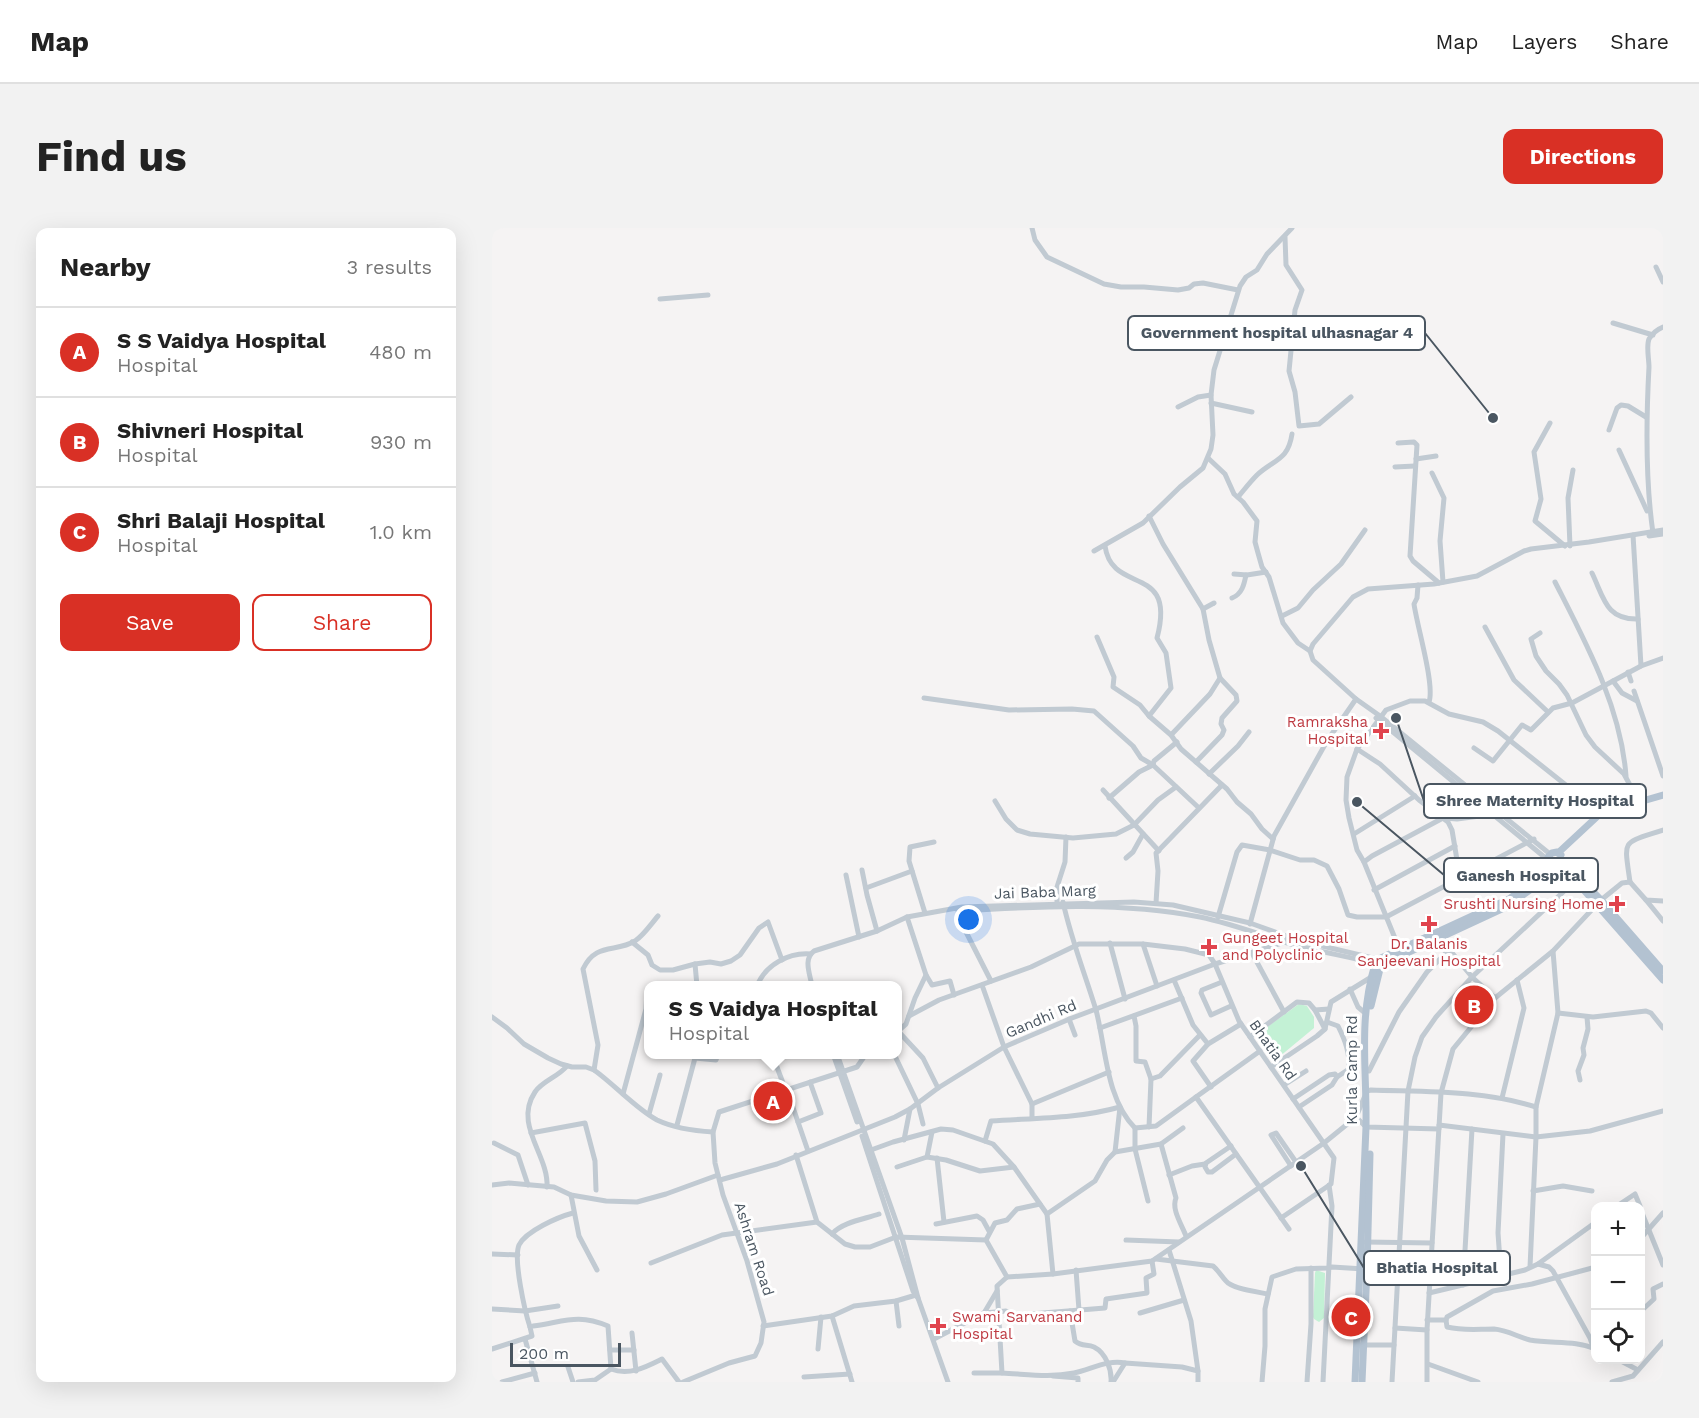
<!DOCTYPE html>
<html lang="en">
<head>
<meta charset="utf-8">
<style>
  :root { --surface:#fff; --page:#f2f2f2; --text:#222; --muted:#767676; --line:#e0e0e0; --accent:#d93025 }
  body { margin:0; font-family:"Work Sans",sans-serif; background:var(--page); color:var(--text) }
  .controls { position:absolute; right:18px; bottom:18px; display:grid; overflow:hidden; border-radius:12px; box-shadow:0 6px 24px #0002 }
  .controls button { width:54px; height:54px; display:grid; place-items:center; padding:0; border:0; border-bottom:2px solid var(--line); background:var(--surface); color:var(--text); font:30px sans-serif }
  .scale { position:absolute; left:18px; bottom:15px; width:111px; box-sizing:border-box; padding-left:6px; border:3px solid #4a5661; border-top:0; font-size:16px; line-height:21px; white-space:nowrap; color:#4a5661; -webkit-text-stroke:4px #fff; paint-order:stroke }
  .you { position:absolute; left:477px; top:692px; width:21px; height:21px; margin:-15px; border:4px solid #fff; border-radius:50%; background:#1a73e8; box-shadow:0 0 0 9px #1a73e833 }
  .badge { display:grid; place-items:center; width:39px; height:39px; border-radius:50%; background:var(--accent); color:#fff; font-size:20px; font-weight:700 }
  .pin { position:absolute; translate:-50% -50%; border:3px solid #fff; box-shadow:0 2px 6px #0006 }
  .popup { position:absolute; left:152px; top:753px; width:258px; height:78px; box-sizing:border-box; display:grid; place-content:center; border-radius:12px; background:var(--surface); filter:drop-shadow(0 2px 4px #0005); font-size:20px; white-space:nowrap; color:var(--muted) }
  .popup b { font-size:22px; color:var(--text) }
  .popup::after { content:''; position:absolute; left:50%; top:100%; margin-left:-12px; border:12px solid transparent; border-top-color:var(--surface) }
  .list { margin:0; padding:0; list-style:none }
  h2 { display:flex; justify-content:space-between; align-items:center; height:78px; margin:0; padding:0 24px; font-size:26px }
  h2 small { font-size:20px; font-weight:400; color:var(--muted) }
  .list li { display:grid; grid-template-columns:39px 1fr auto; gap:18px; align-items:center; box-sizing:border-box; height:90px; padding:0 24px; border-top:2px solid var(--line) }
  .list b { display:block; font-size:22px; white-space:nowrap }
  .list p { margin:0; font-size:20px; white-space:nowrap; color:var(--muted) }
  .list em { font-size:20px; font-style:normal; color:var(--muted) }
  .actions { display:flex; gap:12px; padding:18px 24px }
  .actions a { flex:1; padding:14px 0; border:2px solid var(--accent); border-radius:12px; text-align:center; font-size:21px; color:var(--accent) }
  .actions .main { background:var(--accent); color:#fff }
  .icon { flex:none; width:33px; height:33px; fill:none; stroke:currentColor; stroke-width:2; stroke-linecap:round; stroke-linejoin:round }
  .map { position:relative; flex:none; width:1171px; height:1154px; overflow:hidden; border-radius:12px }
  header { display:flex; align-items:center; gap:36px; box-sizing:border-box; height:84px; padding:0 30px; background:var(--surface); border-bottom:2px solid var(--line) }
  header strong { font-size:28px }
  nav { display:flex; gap:33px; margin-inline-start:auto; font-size:21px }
  .intro { display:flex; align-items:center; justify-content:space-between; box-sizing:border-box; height:144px; padding:0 36px }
  h1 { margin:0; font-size:42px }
  .button { padding:15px 27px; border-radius:12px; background:var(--accent); color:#fff; font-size:21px; font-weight:700 }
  main { display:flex; gap:36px; padding:0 36px }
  aside { flex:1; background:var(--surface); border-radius:12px; box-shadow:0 6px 24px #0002 }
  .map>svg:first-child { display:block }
</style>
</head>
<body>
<header>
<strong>Map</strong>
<nav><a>Map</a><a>Layers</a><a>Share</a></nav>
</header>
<div class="intro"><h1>Find us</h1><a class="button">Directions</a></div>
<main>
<aside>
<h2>Nearby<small>3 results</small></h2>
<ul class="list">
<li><span class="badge">A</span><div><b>S S Vaidya Hospital</b><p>Hospital</p></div><em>480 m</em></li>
<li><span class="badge">B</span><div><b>Shivneri Hospital</b><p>Hospital</p></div><em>930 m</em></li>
<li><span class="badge">C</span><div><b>Shri Balaji Hospital</b><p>Hospital</p></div><em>1.0 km</em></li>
</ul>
<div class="actions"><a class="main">Save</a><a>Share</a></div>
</aside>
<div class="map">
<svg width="1171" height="1154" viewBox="0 0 1171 1154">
  <rect width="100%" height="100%" fill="#f5f3f3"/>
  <g fill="#c3f1d5">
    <polygon points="807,776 815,778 822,789 822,800 787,829 768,804"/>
    <polygon points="824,1042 833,1045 832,1090 827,1094 822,1091 821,1089 823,1045"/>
  </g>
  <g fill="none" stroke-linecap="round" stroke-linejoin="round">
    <g stroke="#c1cad2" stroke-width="5">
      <polyline points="540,0 543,12 555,29 612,56 629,59 652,59 686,62 697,60 702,56 711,55 746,62"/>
      <polyline points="793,9 794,37 810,62 803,82 797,143 803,164 807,198 827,196 859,169"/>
      <polyline points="1164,39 1171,54"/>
      <polyline points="168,71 216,67"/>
      <polyline points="1121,95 1161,107"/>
      <polyline points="719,175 760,184"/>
      <polyline points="686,179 706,169 719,167"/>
      <polyline points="1058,195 1042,224 1049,271 1043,293 1073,318"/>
      <polyline points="1117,202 1125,180 1129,177 1136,178 1154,189"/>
      <polyline points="906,215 922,214 925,217 918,328 921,333 947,355"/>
      <polyline points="1127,222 1155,283"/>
      <polyline points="716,230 733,246 742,266 751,274 765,293 763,314 766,325 770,339 777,349 791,395 806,415 818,423 821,432 864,471 888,488 1058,626"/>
      <polyline points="924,231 944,228"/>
      <polyline points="903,239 923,238"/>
      <polyline points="940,245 952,270 948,313 951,354"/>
      <path d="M746 269C752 262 758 254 765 247 782 231 796 233 800 206"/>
      <polyline points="657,288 671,316 711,381 717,412 728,450 718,466 679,507"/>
      <path d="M1161 305C1153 250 1154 194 1157 139 1157 131 1154 118 1157 111 1160 106 1166 101 1171 99"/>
      <polyline points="1141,307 1149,438 1171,430"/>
      <polyline points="1157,308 1171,306"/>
      <path d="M613 318C620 368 685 334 665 410L674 425 679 460 657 488"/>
      <polyline points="1078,318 1076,270 1081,242"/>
      <polyline points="602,323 651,295 688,259 711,240 719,221 721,207 719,167 722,142 748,58 754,49 765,42 775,26 800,0"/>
      <path d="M1100 345C1112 370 1114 392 1146 391"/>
      <polyline points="742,346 755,347 774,344"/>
      <path d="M1063 354C1094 415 1129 479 1134 548"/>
      <path d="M926 357 925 370 922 376C925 398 943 457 937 474"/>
      <path d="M740 370C750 366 752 357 754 347"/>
      <polyline points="711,381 722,375"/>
      <polyline points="790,388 806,380 821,362 849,336 873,302"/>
      <polyline points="993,399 1022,452 1056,484"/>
      <polyline points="1048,405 1039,411 1044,428 1054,443 1067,456 1075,467 1094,507 1103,519 1132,546 1147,574"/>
      <polyline points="605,409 622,449 621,459 648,477 657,488 679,507 689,521 735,561 745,574 759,586 770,601 781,611"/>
      <polyline points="818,423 821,416 861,369 876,361 942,356 985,348 1032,323 1039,321 1097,314 1171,302"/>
      <polyline points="1136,444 1139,453"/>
      <polyline points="1121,453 1130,465 1145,473"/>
      <polyline points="1142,463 1171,548"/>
      <polyline points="432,470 517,482 580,481 602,483 641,518 649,530 661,537 707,580"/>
      <polyline points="884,490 1056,632"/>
      <polyline points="982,520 1001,533 1030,497 1039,502 1061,480 1080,475 1149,438"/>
      <polyline points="865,521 888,536 927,572 956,594 960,602 968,650"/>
      <polyline points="704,534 730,507 732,502 729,496 730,490 745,473 744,467 728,450"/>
      <polyline points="717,546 746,518 757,504"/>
      <polyline points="611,562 667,623"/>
      <polyline points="617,570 647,544 661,537 662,533 685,514"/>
      <polyline points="503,573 514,591 525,602 538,606 581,610 624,606 642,597 666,572 684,559"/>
      <polyline points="953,590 965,591 1003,586"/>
      <polyline points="862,606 923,568"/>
      <polyline points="634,630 641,624 651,606"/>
      <polyline points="872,634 880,628 951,590"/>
      <polyline points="370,642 375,667 385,703"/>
      <polyline points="354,647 367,709"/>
      <path d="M1138 654C1132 610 1129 616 1171 602"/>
      <polyline points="1138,654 1154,672 1171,673"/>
      <polyline points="374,660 420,643"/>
      <polyline points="882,662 963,618"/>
      <polyline points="1154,672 1171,693"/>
      <path d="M571 674C579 711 593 746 604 782 614 820 614 871 643 900L664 898 704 869 797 1001"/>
      <polyline points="565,675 565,659 573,634 574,609"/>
      <polyline points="664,675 666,643 664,625 730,557"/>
      <polyline points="470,680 474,704 499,753"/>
      <path d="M464 681 470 683C549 678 631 674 708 689 737 695 764 705 792 714 822 723 855 728 885 736"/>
      <polyline points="433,685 417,633 418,619 442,614"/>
      <polyline points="726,689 745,624 750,617 778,622 808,632 822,632 835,638 847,661 856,687 865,689 894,689 1042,611"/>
      <polyline points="758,696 782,608 835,513 864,471"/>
      <polyline points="947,709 980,749 1003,770"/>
      <polyline points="140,714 156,727 160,737 168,742 181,742 203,736 218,734 229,736 239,733 248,727 267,700 276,694 290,732"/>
      <polyline points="618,715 633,771"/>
      <polyline points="651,716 665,758"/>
      <polyline points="1061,723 1066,785 1044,879 1044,909 1098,903 1171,883"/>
      <polyline points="760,725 792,784"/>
      <polyline points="909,725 872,634 865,622 857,590 854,572 855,549 865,521 894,482 918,473 933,473 957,486 991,494 1006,503 1109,585"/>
      <polyline points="203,736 205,758"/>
      <polyline points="434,747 440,757 458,753 462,767"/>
      <polyline points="682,752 701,797 716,816 701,833 719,859"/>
      <polyline points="730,754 710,762 709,765 719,787 739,778"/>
      <polyline points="490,757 512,819 540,876 540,890"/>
      <path d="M265 758C273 737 297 724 319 726"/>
      <path d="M320 758C318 746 311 731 322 723L385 703 415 689 470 679 642 674 681 677 758 695 805 712 889 732"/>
      <polyline points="858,761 866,779 873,785"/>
      <polyline points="823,782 833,801"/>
      <polyline points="1066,785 1101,789 1154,783 1159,785 1171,800"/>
      <polyline points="417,788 447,772 539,739 587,716 651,716 693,721 717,727 723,736 747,793 842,930 839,956 789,990"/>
      <polyline points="642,788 644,798 644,833 653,834 659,851 657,899"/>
      <path d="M0 789 15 800 32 816 56 830 69 836 80 839H94L102 842C122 856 144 881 165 892 182 900 203 903 221 904"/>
      <polyline points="577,791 583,807"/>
      <polyline points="608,800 690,770"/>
      <polyline points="406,803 414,796 423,770 434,747 415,689"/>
      <polyline points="406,803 431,830 446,860"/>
      <polyline points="758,809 805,774 817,775 823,782 837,781"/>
      <polyline points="716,816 749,796"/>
      <polyline points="280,826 294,863"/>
      <polyline points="341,826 365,894"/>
      <polyline points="345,826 410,1010 426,1070 456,1154"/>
      <polyline points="402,826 426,876 431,896"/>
      <polyline points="281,831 293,826"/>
      <polyline points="779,839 825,808 833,801 839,774 881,748"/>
      <path d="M102 842 106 817 91 741C104 714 123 725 143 713 152 707 159 696 166 688"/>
      <polyline points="877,843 907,784 935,744 956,723"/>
      <polyline points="659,851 668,848 708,807"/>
      <polyline points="1088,852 1086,843 1092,827 1091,820 1096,801 1095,789"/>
      <polyline points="792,857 814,843"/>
      <polyline points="295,862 316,923"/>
      <polyline points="131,866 154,781 155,764"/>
      <polyline points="704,869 768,823"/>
      <polyline points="1010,870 1032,780 1025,752"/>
      <polyline points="801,871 837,847 843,846 845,849"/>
      <polyline points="540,876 617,844"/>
      <path d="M807 879 840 857 845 849 857 841C858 825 853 812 846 798L835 794"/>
      <polyline points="157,886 168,847"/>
      <polyline points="864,889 874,899 947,901"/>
      <polyline points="306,894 329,885 318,854"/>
      <polyline points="185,897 203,830 224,832 226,826"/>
      <polyline points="947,897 1044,909 1038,1039"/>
      <polyline points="643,900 643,921 656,973"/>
      <polyline points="39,905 93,895 103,933 104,962"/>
      <polyline points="370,908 421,1063 426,1070"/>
      <polyline points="412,912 418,881"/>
      <path d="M493 913 499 893C544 890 585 891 628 879L623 924"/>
      <polyline points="2,915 26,927 36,957"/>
      <path d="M669 916 684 970C679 981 690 997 694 1008"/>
      <polyline points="739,918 714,935 713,939 716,944 720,944 744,926"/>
      <polyline points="379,922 401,914 449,901 461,902 501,916 522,939 555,986 561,1046"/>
      <path d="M304 927 325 994 353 1016 363 1019H378L404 1009 494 1012 515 1049 561 1046 660 1033 832 915 864 889 875 863 879 862C934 864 990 862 1044 879"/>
      <polyline points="435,929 454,932 488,943 522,939"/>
      <polyline points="445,930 452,994"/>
      <polyline points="799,938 779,907 784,905 804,934"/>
      <polyline points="405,939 435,929 440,904"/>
      <polyline points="677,947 700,938 713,936"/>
      <polyline points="228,952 285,936 403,889 418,881 446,860 512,819 580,790 723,736 793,714 796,709"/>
      <polyline points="0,957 17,955 62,959 79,967 114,973 145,974 174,966 226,947"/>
      <path d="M55 959C57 927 21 897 43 864 50 853 66 849 75 838"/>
      <polyline points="1041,963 1071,958 1100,963"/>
      <polyline points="79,967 87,1008 105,1042"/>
      <polyline points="1125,978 1143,966 1148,978"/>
      <polyline points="1148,980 1171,1037"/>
      <polyline points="555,986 603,953 615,932 623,924 669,916 691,900"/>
      <polyline points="444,996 485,988 491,992 497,1003"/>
      <path d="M340 1006C350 994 373 991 387 986"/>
      <polyline points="1148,1011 1171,985"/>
      <polyline points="494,1012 503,995 515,992 525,981 548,976"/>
      <polyline points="634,1012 687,1014"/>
      <polyline points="873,1014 940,1015"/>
      <polyline points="677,1022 699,1093 706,1143"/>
      <polyline points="0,1026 26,1027"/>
      <path d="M664 1031 721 1038C727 1043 729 1048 734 1053 740 1061 766 1064 776 1066"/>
      <polyline points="159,1035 230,1007 325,994"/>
      <polyline points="1046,1036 1057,1039 1061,1043 1098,1110 1101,1119"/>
      <polyline points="584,1042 587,1082"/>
      <polyline points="1009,1047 1006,1005 1011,906"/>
      <path d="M515 1049 505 1058 510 1145C534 1146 557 1150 582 1145 598 1142 616 1131 633 1135"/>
      <polyline points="971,1057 980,901"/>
      <polyline points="937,1065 1033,1042 1046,1036 1104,994"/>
      <polyline points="404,1073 407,1098"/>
      <polyline points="0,1081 33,1083 66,1078"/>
      <path d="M578 1083 583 1113C590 1119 595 1116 602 1119 614 1125 620 1142 619 1154"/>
      <polyline points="1148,1084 1162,1071 1161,1061 1171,1056"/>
      <polyline points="492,1085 505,1063"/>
      <polyline points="648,1085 692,1072"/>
      <polyline points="340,1088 360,1154"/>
      <polyline points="935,1092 954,1092 955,1089 1001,1063 1040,1056 1104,1039"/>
      <path d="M954 1092 955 1099C972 1103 985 1101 1002 1101 1015 1102 1026 1109 1038 1112 1060 1116 1083 1112 1104 1121"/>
      <polyline points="271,1098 340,1088 362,1078 404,1073 424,1067"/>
      <path d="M38 1099C33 1084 21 1031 27 1017 34 1003 66 989 81 985"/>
      <polyline points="903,1100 935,1102"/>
      <polyline points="140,1105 144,1143"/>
      <polyline points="33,1111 45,1154"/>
      <polyline points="442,1111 492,1085 514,1083 526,1087 613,1080 614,1071 655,1065 654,1050 662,1046 660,1033"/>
      <polyline points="865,1117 902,1117"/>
      <path d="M0 1121 40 1108 38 1099 41 1098C72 1094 85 1085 116 1098L119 1141C137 1148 154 1139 170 1131L187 1154"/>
      <polyline points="326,1121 329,1089"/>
      <polyline points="118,1122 142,1122"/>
      <polyline points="1127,1132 1146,1142"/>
      <polyline points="936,1136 986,1154"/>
      <polyline points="76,1139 81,1154"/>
      <polyline points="482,1145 510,1145"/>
      <polyline points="561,1148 586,1150 586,1154"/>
      <polyline points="312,1149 358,1146"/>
      <polyline points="10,1154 43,1145"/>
      <polyline points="86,1154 103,1152 119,1141"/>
      <polyline points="191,1154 237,1135 263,1128 269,1115 272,1094 255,1033 231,967 223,935 221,904 227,884 365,839 374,826"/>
      <polyline points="621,1154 633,1135 690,1139 706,1143 706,1154"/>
      <polyline points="770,1154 773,1118 773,1081 780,1049 804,1041 836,1040 840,1039 872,1041"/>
      <polyline points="815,1154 819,1096 819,1040"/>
      <polyline points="831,1154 840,978 837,957"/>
      <polyline points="900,1154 916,863 923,829 930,809 944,789 980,749 1084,652"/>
      <polyline points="935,1154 935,1102 949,865 961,821 1003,770 1061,723 1109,672 1130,655 1138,654"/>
      <polyline points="1120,1154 1141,1148 1171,1114"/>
    </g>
    <g stroke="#b3c2d1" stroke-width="7">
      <polyline points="1066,625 1109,585 1171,567"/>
      <polyline points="1070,632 1109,672 1171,743"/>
      <polyline points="1057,634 1056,629 1060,625 1065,624 1069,627"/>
      <polyline points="1068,635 1171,752"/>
      <polyline points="879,778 889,737 1014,679 1048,655 1062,638"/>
      <path d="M863 1154 874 899C875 841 866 793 883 736L887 731 1017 671 1044 651 1057 634"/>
      <polyline points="870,1154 875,1041 878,926"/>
    </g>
  </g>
  <g fill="#e0444e" stroke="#fff" stroke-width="2">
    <path d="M886 494h6v6h6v6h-6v6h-6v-6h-6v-6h6z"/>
    <path d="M1122 667h6v6h6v6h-6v6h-6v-6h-6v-6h6z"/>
    <path d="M934 687h6v6h6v6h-6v6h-6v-6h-6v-6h6z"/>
    <path d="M714 710h6v6h6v6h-6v6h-6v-6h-6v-6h6z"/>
    <path d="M443 1089h6v6h6v6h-6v6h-6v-6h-6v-6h6z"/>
  </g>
  <g text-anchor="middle" stroke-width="6" stroke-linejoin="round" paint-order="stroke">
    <g font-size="15" fill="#be3a42" stroke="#fff" text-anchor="end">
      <text x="876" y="499">Ramraksha<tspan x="876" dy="17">Hospital</tspan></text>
      <text x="1112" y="681">Srushti Nursing Home</text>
      <text x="730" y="715" text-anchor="start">Gungeet Hospital<tspan x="730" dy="17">and Polyclinic</tspan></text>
      <text x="937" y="721" text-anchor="middle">Dr. Balanis<tspan x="937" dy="17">Sanjeevani Hospital</tspan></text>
      <text x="460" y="1094" text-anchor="start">Swami Sarvanand<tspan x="460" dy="17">Hospital</tspan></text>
    </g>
    <g font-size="15" fill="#4a5661" stroke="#fff">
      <text transform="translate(553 664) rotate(-2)" y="5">Jai Baba Marg</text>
      <text transform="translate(549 791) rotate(-23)" y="5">Gandhi Rd</text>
      <text transform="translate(781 822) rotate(55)" y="5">Bhatia Rd</text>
      <text transform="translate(860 842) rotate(-90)" y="5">Kurla Camp Rd</text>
      <text transform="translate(262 1021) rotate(72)" y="5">Ashram Road</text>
    </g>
  </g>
  <path fill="none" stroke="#4a5661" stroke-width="2" d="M1001 190L933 105M904 490L932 573M865 574L952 647M809 938L872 1040"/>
  <g fill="#4a5661" stroke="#fff" stroke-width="2">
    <circle cx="1001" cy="190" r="6"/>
    <circle cx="904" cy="490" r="6"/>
    <circle cx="865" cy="574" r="6"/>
    <circle cx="809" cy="938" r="6"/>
  </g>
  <g fill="#fff" stroke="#4a5661" stroke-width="2">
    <rect x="636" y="88" width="297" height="34" rx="6"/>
    <rect x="932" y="556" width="222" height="34" rx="6"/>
    <rect x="952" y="630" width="154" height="34" rx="6"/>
    <rect x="872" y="1023" width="146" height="34" rx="6"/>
  </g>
  <g font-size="16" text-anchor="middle" font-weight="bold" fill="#4a5661">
    <text x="785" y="110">Government hospital ulhasnagar 4</text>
    <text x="1043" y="578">Shree Maternity Hospital</text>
    <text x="1029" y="653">Ganesh Hospital</text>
    <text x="945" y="1045">Bhatia Hospital</text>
  </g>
</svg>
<div class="controls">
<button>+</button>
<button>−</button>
<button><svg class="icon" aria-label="locate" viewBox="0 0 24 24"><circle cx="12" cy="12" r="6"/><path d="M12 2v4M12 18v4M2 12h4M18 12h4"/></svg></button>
</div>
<div class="scale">200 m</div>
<div class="you"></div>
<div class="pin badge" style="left:281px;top:873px">A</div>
<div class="popup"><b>S S Vaidya Hospital</b>Hospital</div>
<div class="pin badge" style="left:982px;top:777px">B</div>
<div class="pin badge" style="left:859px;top:1089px">C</div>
</div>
</main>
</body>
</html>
